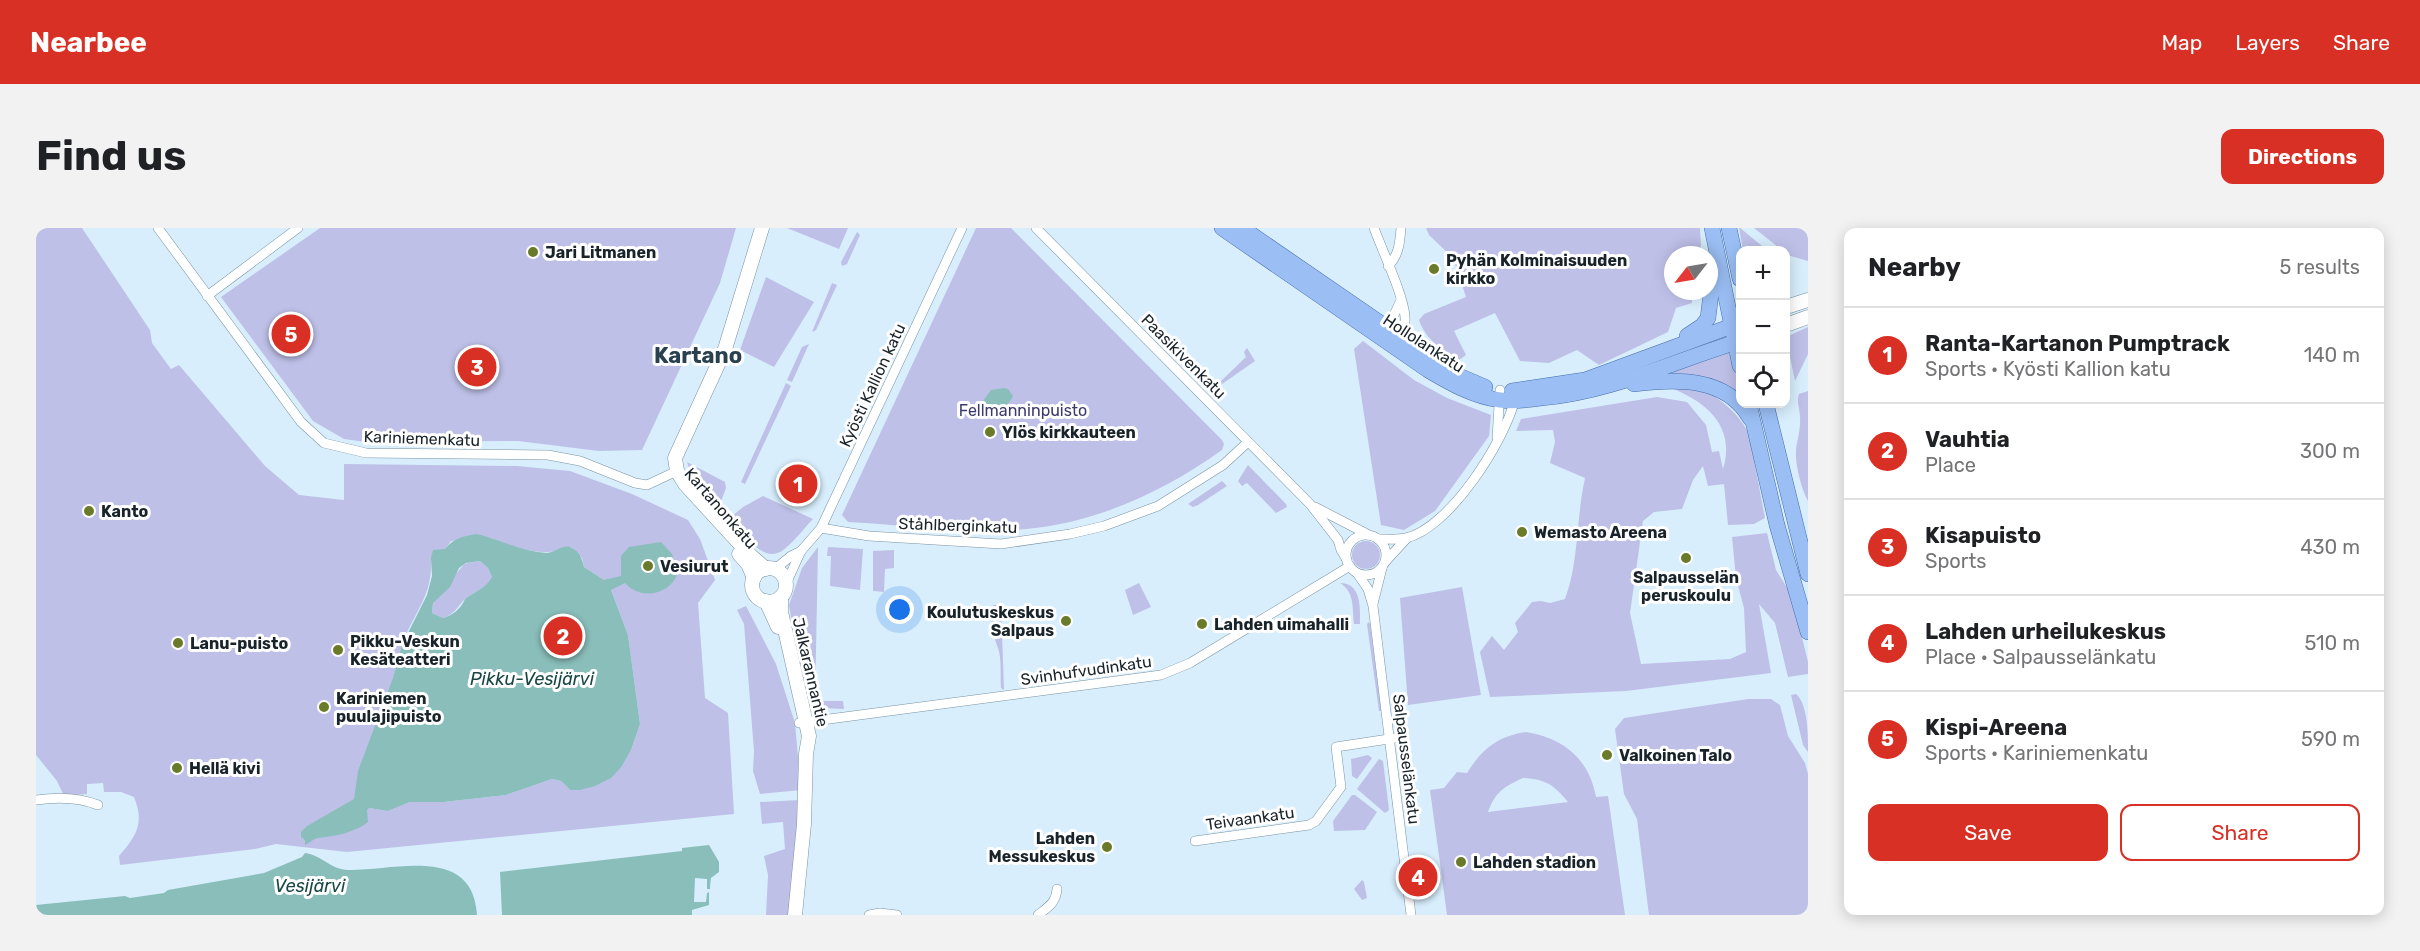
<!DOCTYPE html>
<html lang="en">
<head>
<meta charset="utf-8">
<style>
  :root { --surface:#fff; --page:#f2f2f2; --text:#202124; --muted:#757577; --line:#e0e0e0; --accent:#d93025 }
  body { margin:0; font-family:Rubik,sans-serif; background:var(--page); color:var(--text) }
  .controls { position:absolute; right:18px; top:18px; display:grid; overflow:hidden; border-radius:12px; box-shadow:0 3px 15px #0003 }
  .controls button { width:54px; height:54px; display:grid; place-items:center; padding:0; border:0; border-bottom:2px solid var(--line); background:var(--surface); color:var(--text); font:30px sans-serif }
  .compass { position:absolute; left:1628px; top:18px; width:54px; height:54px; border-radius:50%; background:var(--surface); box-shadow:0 3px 15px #0003; rotate:239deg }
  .you { position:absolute; left:864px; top:382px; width:21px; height:21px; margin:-15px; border:4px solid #fff; border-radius:50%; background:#1a73e8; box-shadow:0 0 0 9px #1a73e833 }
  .badge { display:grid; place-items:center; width:39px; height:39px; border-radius:50%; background:var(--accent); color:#fff; font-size:20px; font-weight:700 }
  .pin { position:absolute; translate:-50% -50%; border:3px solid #fff; box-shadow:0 2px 6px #0006 }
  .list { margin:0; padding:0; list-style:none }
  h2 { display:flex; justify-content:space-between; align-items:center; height:78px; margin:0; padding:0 24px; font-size:26px }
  h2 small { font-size:20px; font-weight:400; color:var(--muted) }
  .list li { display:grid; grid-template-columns:39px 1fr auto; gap:18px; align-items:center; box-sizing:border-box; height:96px; padding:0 24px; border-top:2px solid var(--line) }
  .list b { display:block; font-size:22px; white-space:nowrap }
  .list p { margin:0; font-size:20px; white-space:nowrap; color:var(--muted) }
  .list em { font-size:20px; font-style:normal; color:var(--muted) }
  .actions { display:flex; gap:12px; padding:18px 24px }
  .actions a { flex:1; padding:14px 0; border:2px solid var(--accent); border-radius:12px; text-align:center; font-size:21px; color:var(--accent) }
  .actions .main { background:var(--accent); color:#fff }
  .icon { flex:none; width:33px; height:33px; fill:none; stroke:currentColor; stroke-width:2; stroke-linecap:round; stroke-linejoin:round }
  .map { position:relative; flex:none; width:1772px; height:687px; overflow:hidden; border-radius:12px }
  header { display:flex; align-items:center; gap:36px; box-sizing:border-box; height:84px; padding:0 30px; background:var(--accent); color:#fff }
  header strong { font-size:28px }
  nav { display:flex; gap:33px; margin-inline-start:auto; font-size:21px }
  .intro { display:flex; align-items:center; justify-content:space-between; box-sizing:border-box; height:144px; padding:0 36px }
  h1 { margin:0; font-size:42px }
  .button { padding:15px 27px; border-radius:12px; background:var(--accent); color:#fff; font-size:21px; font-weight:700 }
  main { display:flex; gap:36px; padding:0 36px }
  aside { flex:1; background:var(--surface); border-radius:12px; box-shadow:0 3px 15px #0003 }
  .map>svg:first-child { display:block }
</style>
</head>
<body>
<header>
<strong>Nearbee</strong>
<nav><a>Map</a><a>Layers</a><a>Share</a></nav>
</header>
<div class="intro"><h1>Find us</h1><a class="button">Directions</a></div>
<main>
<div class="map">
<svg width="1772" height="687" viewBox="0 0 1772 687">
  <rect width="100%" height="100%" fill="#d8eefc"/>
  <g fill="#bec0e8" fill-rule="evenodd">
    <path d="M0 0H46L114 102 116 115 135 141 143 137 229 238 263 267 308 272V236L481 238 534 243 596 266 652 292 664 311 679 352 662 375 669 470 692 485 698 586 311 624 240 616 219 621 84 637 83 628C100 608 109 596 98 569L85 564H68L67 555 51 556V566L28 568 21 553 0 527ZM455 310C471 317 513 332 527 319H535L546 330 548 339 568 352H573L575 362 592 407 604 496 595 522 586 538 534 562 525 553 516 551 470 567 408 574H374L352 583 333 580C343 527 350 473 365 421 375 386 397 371 395 331L409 321 415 313Z"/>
    <polygon points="284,0 700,0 684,55 606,222 563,223 482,213 330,214 308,211 277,193 185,69"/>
    <polygon points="751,0 812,0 803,21"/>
    <path d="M940 0H975L1186 212 1188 216 1186 222C1129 263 1060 295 990 301 931 307 871 297 812 294L806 287Z"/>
    <path d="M1390 0H1664L1665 18 1659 27H1637V63H1656V75L1640 80 1632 104 1563 137 1541 122 1513 135 1484 133 1459 85 1418 103 1430 127 1423 132C1406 122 1390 112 1383 92L1388 86 1430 69 1417 30 1393 7Z"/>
    <polygon points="1703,0 1704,0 1731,22 1707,22"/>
    <polygon points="1718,0 1772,0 1772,33 1751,27 1750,22 1746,22"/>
    <polygon points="821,4 824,7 811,36 806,38 805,34"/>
    <polygon points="730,49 778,74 738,139 704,122"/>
    <polygon points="796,55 801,57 780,102 776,104"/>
    <polygon points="1772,99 1772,126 1759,153 1750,109"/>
    <polygon points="1327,113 1378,152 1411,170 1455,187 1453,208 1399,283 1368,302 1345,297 1318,121"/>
    <polygon points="773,116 756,154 751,152 766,119"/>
    <polygon points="1211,120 1219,133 1186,156 1184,154 1210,129 1208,124"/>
    <polygon points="1693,125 1697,131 1704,169 1636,146 1637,144"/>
    <polygon points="1750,128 1754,159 1750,172"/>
    <polygon points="750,155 755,158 709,256 705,254"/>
    <path d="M1635 160C1644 160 1655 159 1664 162 1682 166 1706 190 1713 206L1729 290 1718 296 1692 297 1688 256 1672 258 1667 238 1657 252 1646 281 1618 284 1607 293 1594 385 1605 436 1694 431 1710 424 1708 380 1700 350 1696 309 1731 305 1740 342 1756 368 1772 434V446L1752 449 1739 395 1723 376 1735 445 1590 463 1454 469 1444 424 1456 408 1468 422 1482 404 1479 395 1496 374 1505 373 1514 375 1529 371C1543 334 1540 290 1549 250L1514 235 1519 214 1517 202 1480 203 1485 191 1621 169 1651 174 1670 197 1676 224 1683 223 1687 241C1700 199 1671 174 1635 160Z"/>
    <path d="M1772 163V273C1765 260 1759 237 1760 222 1761 211 1765 201 1764 189 1764 181 1760 174 1763 166Z"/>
    <polygon points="651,234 689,254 690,260 684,276 655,246"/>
    <polygon points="1212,237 1250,276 1251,279 1240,285 1211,255 1206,258 1202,253"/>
    <polygon points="1186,253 1191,258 1162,277 1157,279 1152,276"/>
    <path d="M727 268 777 291C769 299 754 319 744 324 725 334 704 302 695 289L707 279Z"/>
    <circle cx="1330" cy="327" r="14"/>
    <polygon points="782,319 779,475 774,471 770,459 759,414 753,377 766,340"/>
    <polygon points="792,319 827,321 824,362 794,358 795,328 791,328"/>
    <polygon points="858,322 858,340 849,341 848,364 837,363 837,323"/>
    <path d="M444 333 452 340 456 349C450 360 442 362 433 368 422 375 422 385 407 390L396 385 397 375C402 369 426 337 429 336 434 334 440 334 444 333Z"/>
    <polygon points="1103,355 1115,379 1097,387 1089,362"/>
    <path d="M1304 355C1326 355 1324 381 1324 396H1318C1316 380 1319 364 1304 355Z"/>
    <polygon points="1426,359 1445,467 1372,477 1364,370"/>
    <path d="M957 377H965L968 462 965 460C964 448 966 431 962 420 957 407 953 391 957 377Z"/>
    <polygon points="710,378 740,436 759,495 765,562 724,566 717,543 718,523 708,396 701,382"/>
    <polygon points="1333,394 1334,396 1345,483 1343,483 1331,396"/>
    <path d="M1760 466C1772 476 1772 507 1772 524L1767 517 1755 467Z"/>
    <polygon points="1712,471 1735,471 1744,477 1752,508 1769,535 1772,546 1772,687 1613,687 1601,591 1588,566 1579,501 1588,490"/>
    <polygon points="785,473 807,473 808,481 786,480"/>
    <path d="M1490 504C1528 510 1553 531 1560 569L1572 568 1589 687H1411L1394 562 1408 560 1421 544 1431 545C1446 521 1462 508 1490 504ZM1487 550C1509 551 1518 557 1532 574L1452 584C1459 564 1469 558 1487 550Z"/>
    <polygon points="1332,527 1336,530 1321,551 1316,548 1315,531"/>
    <polygon points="1343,531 1347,533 1353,582 1349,585 1321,561"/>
    <polygon points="1316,567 1319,567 1341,584 1329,602 1298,603 1297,593"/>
    <polygon points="763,572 753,687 730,687 732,647 728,628 749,621 747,594 726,596 724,574"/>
    <polygon points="1326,652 1328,654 1331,670 1326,672 1318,661"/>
  </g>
  <g fill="#89beba" fill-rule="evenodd">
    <path d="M968 160 972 161 977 168C973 178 962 184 952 183L947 173 955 162Z"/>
    <path d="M441 306C464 312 486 323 510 325 519 325 528 315 536 320 544 324 546 331 548 339L568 352 585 348V328L593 319 625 314 636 326 642 344C635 367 605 373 589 355L575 362 592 407 604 496 595 522 586 538 575 550 559 558 544 562H534L525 553 516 551 470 567 408 574H374L352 583 333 580 331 582 332 594C319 605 298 608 282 610 277 611 273 615 269 617V612L265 609V604L271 598 318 571 322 543 357 450 366 417 391 367 396 348 395 330 397 322 409 321C418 310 427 308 441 306ZM444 333 452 340 456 349C449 361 439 363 429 371 425 381 417 387 407 390L396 385 397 375 414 359 423 340 430 335Z"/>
    <polygon points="673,617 683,634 683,644 675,650 673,678 657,682 656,687 466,687 464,644 646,623 646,620"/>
    <path d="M269 625C285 627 296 642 312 642 357 643 437 616 441 687H0V677L89 668 94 670 128 665 132 662 228 645 266 629Z"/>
  </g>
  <polygon fill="#d8eefc" points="684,647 678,652 675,680 656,687 656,682 673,677 673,664 671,665 670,674 658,674 659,650 671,651 671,661 674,661 675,650"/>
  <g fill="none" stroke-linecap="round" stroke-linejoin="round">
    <g stroke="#7993a3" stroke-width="10">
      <g id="minor">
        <polyline points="122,0 265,194 288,215 330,225 512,227 544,233 599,255 611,257 641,243"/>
        <polyline points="1000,0 1274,276 1302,312 1305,322 1311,332"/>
        <path d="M1338 0C1346 22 1368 68 1369 89 1370 97 1366 105 1359 108"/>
        <path d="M1352 38C1363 28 1364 13 1365 0"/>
        <polyline points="171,68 262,0"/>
        <polyline points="1351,102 1365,72"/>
        <polyline points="1461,210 1464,162"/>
        <polyline points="1279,279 1333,307"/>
        <polyline points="785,300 833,308 965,316 1034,306 1068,298 1122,278 1187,237 1212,214"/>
        <circle cx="1330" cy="327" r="20"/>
        <path d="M1342 311C1351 311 1361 312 1370 310 1414 300 1469 212 1479 171"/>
        <polyline points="1349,334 1371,310"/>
        <polyline points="739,341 755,328 765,323"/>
        <polyline points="1321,345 1332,361 1337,378 1375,687"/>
        <polyline points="750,356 765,323 785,300 926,0"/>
        <polyline points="1337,376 1346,340"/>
        <polyline points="763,495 1125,447 1154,435 1314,338"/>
        <path d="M0 572C21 569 42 569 62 577"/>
        <polyline points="1159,613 1273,597 1280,593 1305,559 1300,519 1366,509"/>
        <polyline points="833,687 844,685 861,687"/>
        <path d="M1002 687C1012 679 1020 675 1021 661"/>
      </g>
    </g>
    <g stroke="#7993a3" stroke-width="15">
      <g id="secondary">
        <polyline points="726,0 689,121 639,230 641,243 649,256 715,328 730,341"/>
        <polyline points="1750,79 1772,72"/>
        <polyline points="1750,97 1772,89"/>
        <polyline points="703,326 712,336 718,350"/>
        <circle cx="733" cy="357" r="17"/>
        <polyline points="745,369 745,384 773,508 770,526 768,596 759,687"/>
        <polyline points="730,373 742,399"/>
      </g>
    </g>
    <g stroke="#436caa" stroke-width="16">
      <g id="primary">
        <path d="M1186 0 1392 142C1414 155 1438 169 1464 172 1478 174 1492 172 1505 170 1575 164 1638 133 1704 113"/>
        <polyline points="1206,0 1398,132 1421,147 1449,159"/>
        <polyline points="1676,0 1704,138"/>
        <polyline points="1693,0 1704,51"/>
        <polyline points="1651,108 1666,98 1672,90 1678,41"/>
        <path d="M1598 156C1639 151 1690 148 1714 190"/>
        <polyline points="1476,163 1549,152 1704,95"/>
        <polyline points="1713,176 1741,297 1772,404"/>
        <polyline points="1730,176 1772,346"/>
      </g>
    </g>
    <use href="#minor" stroke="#fff" stroke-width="9"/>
    <use href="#secondary" stroke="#fff" stroke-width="14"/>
    <use href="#primary" stroke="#9bbff5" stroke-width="15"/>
  </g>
  <g fill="#697a29" stroke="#fff" stroke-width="2">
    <circle cx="497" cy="24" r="6"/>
    <circle cx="1398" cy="41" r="6"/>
    <circle cx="954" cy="204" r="6"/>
    <circle cx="53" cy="283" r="6"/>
    <circle cx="1486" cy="304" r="6"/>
    <circle cx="1650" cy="330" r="6"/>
    <circle cx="612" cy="338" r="6"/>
    <circle cx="1030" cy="393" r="6"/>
    <circle cx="1166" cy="396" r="6"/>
    <circle cx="142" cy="415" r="6"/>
    <circle cx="302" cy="422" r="6"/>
    <circle cx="288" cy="479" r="6"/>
    <circle cx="1571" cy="527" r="6"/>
    <circle cx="141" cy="540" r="6"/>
    <circle cx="1071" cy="619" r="6"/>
    <circle cx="1425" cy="634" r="6"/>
  </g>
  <g text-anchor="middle" stroke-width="6" stroke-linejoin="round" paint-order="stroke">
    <g font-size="16" font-weight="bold" fill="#19232a" stroke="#fff" text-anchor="start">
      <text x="509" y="30">Jari Litmanen</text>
      <text x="1410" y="38">Pyhän Kolminaisuuden<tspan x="1410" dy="18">kirkko</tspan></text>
      <text x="966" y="210">Ylös kirkkauteen</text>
      <text x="65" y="289">Kanto</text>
      <text x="1498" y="310">Wemasto Areena</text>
      <text x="624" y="344">Vesiurut</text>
      <text x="1650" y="355" text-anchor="middle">Salpausselän<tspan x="1650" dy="18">peruskoulu</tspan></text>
      <text x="1018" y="390" text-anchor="end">Koulutuskeskus<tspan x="1018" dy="18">Salpaus</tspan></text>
      <text x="1178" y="402">Lahden uimahalli</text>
      <text x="314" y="419">Pikku-Veskun<tspan x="314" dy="18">Kesäteatteri</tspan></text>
      <text x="154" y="421">Lanu-puisto</text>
      <text x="300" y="476">Kariniemen<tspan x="300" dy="18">puulajipuisto</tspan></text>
      <text x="1583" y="533">Valkoinen Talo</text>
      <text x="153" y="546">Hellä kivi</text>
      <text x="1059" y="616" text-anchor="end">Lahden<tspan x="1059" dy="18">Messukeskus</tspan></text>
      <text x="1437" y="640">Lahden stadion</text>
    </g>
    <g font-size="16" fill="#19232a" stroke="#fff">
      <text transform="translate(1388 115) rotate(33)" y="6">Hollolankatu</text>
      <text transform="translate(1148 128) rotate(45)" y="6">Paasikivenkatu</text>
      <text transform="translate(836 157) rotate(-65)" y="6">Kyösti Kallion katu</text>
      <text transform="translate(386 210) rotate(2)" y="6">Kariniemenkatu</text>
      <text transform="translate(685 280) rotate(49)" y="6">Kartanonkatu</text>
      <text transform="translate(922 297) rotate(2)" y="6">Ståhlberginkatu</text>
      <text transform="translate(1050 442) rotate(-8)" y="6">Svinhufvudinkatu</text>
      <text transform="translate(775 444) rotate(77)" y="6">Jalkarannantie</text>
      <text transform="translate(1371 531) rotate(83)" y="6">Salpausselänkatu</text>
      <text transform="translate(1214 590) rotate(-8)" y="6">Teivaankatu</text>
    </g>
    <g font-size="16" fill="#3a3a6d" stroke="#fff">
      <text x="987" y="188">Fellmanninpuisto</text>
    </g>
    <g font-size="18" font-style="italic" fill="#184744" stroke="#fff">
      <text x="496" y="457">Pikku-Vesijärvi</text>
      <text x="274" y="664">Vesijärvi</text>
    </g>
    <g font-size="22" font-weight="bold" fill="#29404e" stroke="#fff">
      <text x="662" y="135">Kartano</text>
    </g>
  </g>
</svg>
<div class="controls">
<button>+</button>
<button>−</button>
<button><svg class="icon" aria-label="locate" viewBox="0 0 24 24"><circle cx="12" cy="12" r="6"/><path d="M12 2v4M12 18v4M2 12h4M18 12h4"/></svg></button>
</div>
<svg class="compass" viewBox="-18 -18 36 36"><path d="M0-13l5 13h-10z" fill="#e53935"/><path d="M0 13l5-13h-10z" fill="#757577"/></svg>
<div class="you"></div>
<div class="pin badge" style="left:762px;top:256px">1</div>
<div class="pin badge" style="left:527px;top:408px">2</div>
<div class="pin badge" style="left:441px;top:139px">3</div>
<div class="pin badge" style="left:1382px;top:649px">4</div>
<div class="pin badge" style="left:255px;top:106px">5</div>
</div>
<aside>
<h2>Nearby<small>5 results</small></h2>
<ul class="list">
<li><span class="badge">1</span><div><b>Ranta-Kartanon Pumptrack</b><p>Sports · Kyösti Kallion katu</p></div><em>140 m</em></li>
<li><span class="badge">2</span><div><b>Vauhtia</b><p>Place</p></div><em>300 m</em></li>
<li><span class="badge">3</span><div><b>Kisapuisto</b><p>Sports</p></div><em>430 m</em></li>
<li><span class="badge">4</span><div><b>Lahden urheilukeskus</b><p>Place · Salpausselänkatu</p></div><em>510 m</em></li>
<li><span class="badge">5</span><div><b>Kispi-Areena</b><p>Sports · Kariniemenkatu</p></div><em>590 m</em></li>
</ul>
<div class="actions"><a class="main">Save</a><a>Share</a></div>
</aside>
</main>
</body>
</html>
